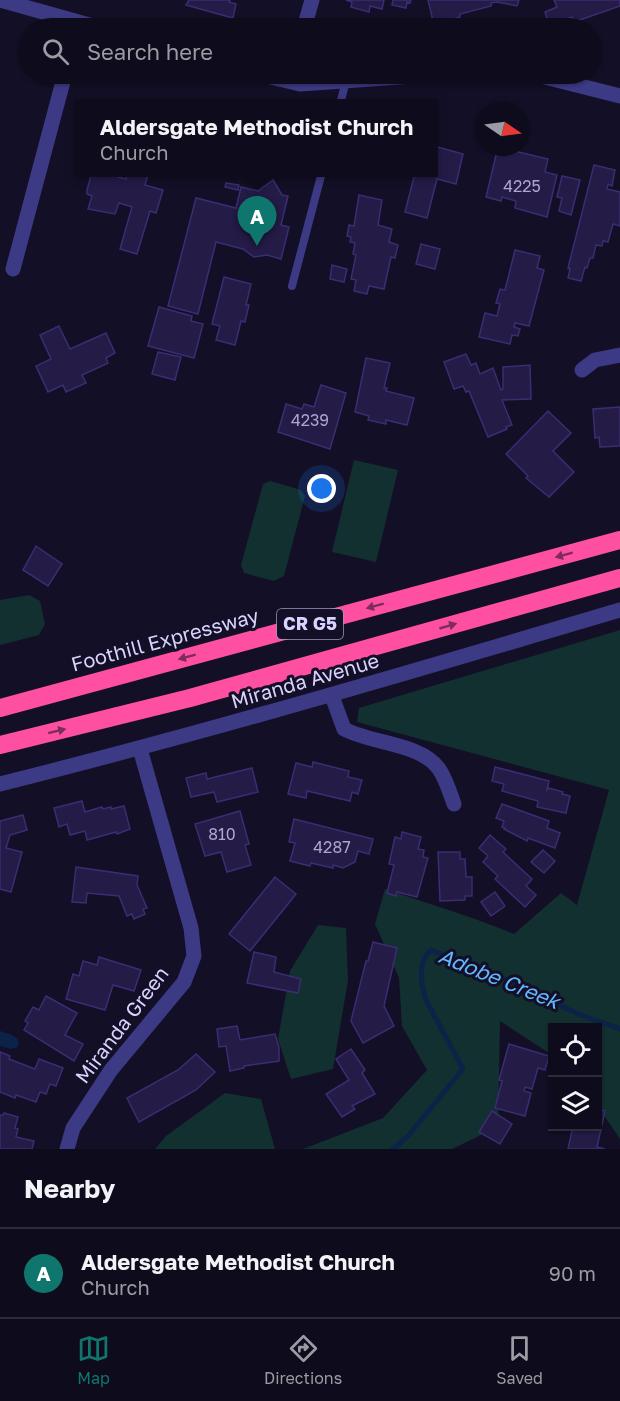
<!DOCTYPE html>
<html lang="en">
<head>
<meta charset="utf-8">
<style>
  :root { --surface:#0e0b1c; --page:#1c1929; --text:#f1f3f6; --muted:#9b9ba3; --line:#2e2b3b; --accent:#0f766e }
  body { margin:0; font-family:"Golos Text",sans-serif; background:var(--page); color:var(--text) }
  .controls { position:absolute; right:18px; bottom:18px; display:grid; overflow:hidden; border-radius:0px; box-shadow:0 2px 4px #0004 }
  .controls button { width:54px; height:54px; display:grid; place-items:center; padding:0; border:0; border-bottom:2px solid var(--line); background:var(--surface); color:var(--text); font:30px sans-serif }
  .compass { position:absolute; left:476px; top:102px; width:54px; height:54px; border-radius:50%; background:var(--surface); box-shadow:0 2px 4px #0004; rotate:103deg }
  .you { position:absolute; left:322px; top:489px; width:21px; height:21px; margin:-15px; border:4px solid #fff; border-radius:50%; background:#1a73e8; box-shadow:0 0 0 9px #1a73e833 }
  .badge { display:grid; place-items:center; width:39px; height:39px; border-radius:50%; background:var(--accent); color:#fff; font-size:20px; font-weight:700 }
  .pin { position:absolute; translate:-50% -50px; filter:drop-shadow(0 2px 3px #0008) }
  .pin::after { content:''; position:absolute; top:32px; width:21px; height:18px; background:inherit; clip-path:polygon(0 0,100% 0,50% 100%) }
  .popup { position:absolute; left:75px; top:99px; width:363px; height:78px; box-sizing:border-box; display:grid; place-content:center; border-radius:0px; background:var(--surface); filter:drop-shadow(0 2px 4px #0005); font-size:20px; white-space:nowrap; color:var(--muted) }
  .popup b { font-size:22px; color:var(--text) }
  .popup::after { content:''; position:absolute; left:50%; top:100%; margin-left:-12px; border:12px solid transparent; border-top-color:var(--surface) }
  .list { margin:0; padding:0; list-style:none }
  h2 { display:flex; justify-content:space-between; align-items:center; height:78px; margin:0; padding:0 24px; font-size:26px }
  h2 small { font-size:20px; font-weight:400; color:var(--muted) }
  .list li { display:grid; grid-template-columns:39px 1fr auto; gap:18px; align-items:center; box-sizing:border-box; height:90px; padding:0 24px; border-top:2px solid var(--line) }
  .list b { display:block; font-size:22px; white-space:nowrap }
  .list p { margin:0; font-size:20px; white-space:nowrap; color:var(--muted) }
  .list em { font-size:20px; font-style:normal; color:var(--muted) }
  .icon { flex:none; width:33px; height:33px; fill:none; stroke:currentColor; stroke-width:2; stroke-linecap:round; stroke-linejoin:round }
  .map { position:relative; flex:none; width:620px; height:1149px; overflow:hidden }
  .search { position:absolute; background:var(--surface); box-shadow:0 2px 4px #0004; left:18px; right:18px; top:18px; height:66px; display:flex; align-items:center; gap:15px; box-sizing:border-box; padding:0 21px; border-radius:33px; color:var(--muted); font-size:22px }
  .sheet { height:168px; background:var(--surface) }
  nav { display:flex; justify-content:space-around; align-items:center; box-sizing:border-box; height:84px; border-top:2px solid var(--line); background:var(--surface); font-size:16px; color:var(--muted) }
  nav a { display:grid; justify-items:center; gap:3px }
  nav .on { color:var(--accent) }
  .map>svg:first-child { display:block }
</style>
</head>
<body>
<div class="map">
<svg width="620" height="1149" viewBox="0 0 620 1149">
  <rect width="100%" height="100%" fill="#130f26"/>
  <g fill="#12302f">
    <polygon points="354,460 398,470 376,562 332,552"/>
    <polygon points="270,481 301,490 305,496 284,576 274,581 244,573 241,565 263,484"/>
    <polygon points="29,595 40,601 45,624 39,635 0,645 0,600"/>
    <path d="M620 630V1139L598 1107V1028H552V1055L500 1021 498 1127 452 1149H303L383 1118 427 1070 402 1026 399 978 375 924 385 889C428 904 472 916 514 934L561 893 577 905 609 790 357 722 359 708Z"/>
    <polygon points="318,925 346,928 348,980 333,1069 291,1079 278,1039 290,971"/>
    <polygon points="225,1093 261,1099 275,1149 155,1149 166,1136"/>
  </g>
  <polygon fill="#0c2248" points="0,1031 12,1035 18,1039 18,1047 11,1049 0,1046"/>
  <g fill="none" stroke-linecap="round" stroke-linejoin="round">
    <path stroke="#0c2248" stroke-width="5" d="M393 1149 408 1136 463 1069 426 1000C421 984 417 962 431 950L514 983 578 1014 620 1029"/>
  </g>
  <g fill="#241b47" stroke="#3b2d73" stroke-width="1.5">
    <polygon points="189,0 230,0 229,2 236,4 233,18 186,5"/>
    <polygon points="346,0 384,0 382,9 370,6 369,12 351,7 352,2"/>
    <polygon points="393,0 411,0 410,3 407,2 406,8 392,5"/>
    <polygon points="428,0 519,0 517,6 497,2 491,3 491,6 460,14 460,17 434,25"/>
    <polygon points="554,0 620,0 620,6 574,22 572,17 549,25 545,12 557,7"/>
    <polygon points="434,146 463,154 456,184 437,179 427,218 405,212 415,173 413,172 434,172"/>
    <polygon points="498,147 548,159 545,172 557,175 547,217 515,208 516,201 502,197 501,201 486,197"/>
    <polygon points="594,165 615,170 612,186 608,184 607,189 620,192 620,226 613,224 608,242 603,241 602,246 596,245 593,258 590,258 587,268 585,267 581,281 568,278 570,269 568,268"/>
    <polygon points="92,172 106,176 108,172 115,172 118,177 126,179 128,172 138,172 148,175 145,185 163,190 156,213 150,211 137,254 120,249 132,207 119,203 115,214 88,209 92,196 87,194 87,190"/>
    <polygon points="562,176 580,180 571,215 559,211 562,198 557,197"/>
    <polygon points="273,180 282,195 288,196 281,225 289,227 281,259 267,255 254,257 243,249 216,242 198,314 168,306 196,198 236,208 241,187 258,191"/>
    <polygon points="226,183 239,185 238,190 225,187"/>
    <polygon points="359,195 382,200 378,225 392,229 389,242 398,245 395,258 391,257 384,289 369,286 367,294 354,291 356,280 351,279 356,255 353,254 355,243 350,242 351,237 347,236 349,225 354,226"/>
    <polygon points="421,244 440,249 435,269 416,264"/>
    <polygon points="515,250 540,256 537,268 544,270 529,326 515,323 514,327 520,329 518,336 512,335 510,344 479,337 485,313 497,316 500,304 496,303 500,289 505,290"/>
    <polygon points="332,265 347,269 344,282 330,279"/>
    <polygon points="224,277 251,284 246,305 249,305 245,322 241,321 235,345 216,340 220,326 212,324"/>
    <polygon points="159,307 192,316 191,321 203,324 194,358 148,346"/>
    <polygon points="59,326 70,349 106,333 115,353 106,358 108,363 82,375 86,383 66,392 63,385 48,392 36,366 51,359 40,335"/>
    <polygon points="158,352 181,357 175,380 152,374"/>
    <polygon points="466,354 471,365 476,363 480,374 493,368 501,390 503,389 503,367 530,365 531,399 502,400 512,425 506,427 507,429 488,437 469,391 466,392 463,386 454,389 444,362"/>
    <polygon points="366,358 390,363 384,388 387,388 386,391 414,398 407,425 386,420 386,424 368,420 369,416 355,412"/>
    <polygon points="321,385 346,393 330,449 278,432 286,404 302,409 304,404 314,407"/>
    <polygon points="620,407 620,446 600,447 599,437 595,438 593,409"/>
    <polygon points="548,411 571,433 553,451 574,472 549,497 526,478 528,476 506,454"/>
    <polygon points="36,546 62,564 48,586 23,570"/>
    <polygon points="313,762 349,771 348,777 362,780 358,794 352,792 350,801 307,791 306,798 288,794 296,763 312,767"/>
    <polygon points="495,767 549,781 547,790 549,788 563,792 562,794 570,796 566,813 537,807 538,801 502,791 504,784 492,781"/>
    <polygon points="252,768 258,792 217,802 214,792 191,797 186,778 206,773 207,779"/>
    <polygon points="82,801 85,812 102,807 103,809 111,807 111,809 124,806 130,829 117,834 116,832 87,840 85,831 70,835 67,824 59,827 54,808"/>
    <polygon points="502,804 549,821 547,828 560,833 555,848 528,838 527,841 504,829 505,828 502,827 504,821 496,818"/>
    <polygon points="240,811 249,844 245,845 251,865 227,872 221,852 205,856 195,824"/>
    <polygon points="23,815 27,830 10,835 6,848 22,852 11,892 0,889 0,821"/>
    <polygon points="294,819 373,839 369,854 358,851 355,862 343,868 333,865 333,868 311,863 310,866 290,861 295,843 289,842"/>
    <polygon points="402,832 421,837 418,849 424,850 423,857 428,858 417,897 397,892 396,896 387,893 394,865 389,864 395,837 401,839"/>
    <polygon points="490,835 506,849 503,852 532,879 526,886 536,895 525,907 495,879 498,876 483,862 488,856 479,848"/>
    <polygon points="543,850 555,861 544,873 531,862"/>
    <polygon points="438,852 460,852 460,859 465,859 466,877 472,877 472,896 465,896 465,900 440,901"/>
    <polygon points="76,867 138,876 137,885 147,908 143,909 145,914 134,919 132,914 127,916 119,896 87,893 86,903 72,902"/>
    <polygon points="275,877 296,894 250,951 229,934"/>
    <polygon points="495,892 505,906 491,916 481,902"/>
    <polygon points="373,942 397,948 384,1006 394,1026 363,1043 351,1021 366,961 368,961"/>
    <polygon points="254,952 276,957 274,972 301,979 298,993 247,983"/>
    <polygon points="99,957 141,970 134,991 113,985 105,1010 66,999 73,974 79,976 83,961 97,965"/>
    <polygon points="46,996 77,1013 65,1035 83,1044 74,1061 24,1030 28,1023 25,1021 33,1007 39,1010"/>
    <polygon points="237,1026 240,1040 275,1034 279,1047 279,1061 244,1066 244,1068 230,1071 226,1046 219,1047 217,1029"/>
    <polygon points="509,1044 549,1056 545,1070 538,1068 532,1089 525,1087 524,1091 531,1093 525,1116 495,1108 502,1081 499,1080"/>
    <polygon points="351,1049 365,1070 362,1073 375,1094 352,1106 355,1109 342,1117 326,1094 349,1080 336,1059"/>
    <polygon points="0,1052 10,1056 9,1059 35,1069 39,1059 63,1068 56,1086 50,1084 46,1094 40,1092 36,1102 16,1095 15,1098 0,1092"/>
    <polygon points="196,1054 215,1072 196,1090 139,1122 127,1098 178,1070"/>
    <polygon points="598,1109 605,1111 597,1147 605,1149 568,1149 573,1126 598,1126"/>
    <polygon points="492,1111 512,1124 500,1144 479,1132"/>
    <polygon points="4,1113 18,1117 15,1128 18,1129 16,1137 34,1141 32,1149 0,1149 0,1115 3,1115"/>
  </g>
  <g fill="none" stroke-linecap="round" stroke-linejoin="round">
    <g stroke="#3d3a85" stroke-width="8">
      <polyline points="340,104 346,81"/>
      <polyline points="292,286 322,172"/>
    </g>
    <g stroke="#3d3a85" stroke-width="15">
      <polyline points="0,0 100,28"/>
      <polyline points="304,28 312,0"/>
      <polyline points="258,74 300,84 443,74"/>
      <polyline points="533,74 620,96"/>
      <polyline points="13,269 65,74"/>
      <polyline points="582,370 595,360 620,355"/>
      <path d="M332 696 344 729C372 744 421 743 439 769 446 779 450 793 454 804"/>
      <path d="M0 784C208 732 414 671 620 610"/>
      <polyline points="67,1149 73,1128 111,1070 184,982 194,956 191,928 140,749"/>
    </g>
    <g stroke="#ff4fa3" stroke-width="18">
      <polyline points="0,708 620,540"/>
      <polyline points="0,745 190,698 620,578"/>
    </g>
  </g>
  <defs><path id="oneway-solid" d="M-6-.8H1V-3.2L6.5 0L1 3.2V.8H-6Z" transform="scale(1.5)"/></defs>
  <g fill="#7d2c5e">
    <use href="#oneway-solid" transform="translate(564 555) rotate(165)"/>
    <use href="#oneway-solid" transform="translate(375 606) rotate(165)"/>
    <use href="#oneway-solid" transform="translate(448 626) rotate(-16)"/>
    <use href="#oneway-solid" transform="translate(187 657) rotate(165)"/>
    <use href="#oneway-solid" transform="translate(57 731) rotate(-14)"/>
  </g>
  <g text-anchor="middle" stroke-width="6" stroke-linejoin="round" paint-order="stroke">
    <g font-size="16" fill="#aca6d1">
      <text x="522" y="192">4225</text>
      <text x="310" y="426">4239</text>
      <text x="222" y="840">810</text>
      <text x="332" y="853">4287</text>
    </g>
    <rect fill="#130f26" stroke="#9e99be" stroke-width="1.5" x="277" y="609" width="66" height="30" rx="4.5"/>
    <g font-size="18" font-weight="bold" fill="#d9d4ff">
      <text x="310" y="630">CR G5</text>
    </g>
    <g font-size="20" fill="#d9d4ff" stroke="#130f26">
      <text transform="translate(165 640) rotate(-15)" y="7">Foothill Expressway</text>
      <text transform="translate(305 681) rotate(-16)" y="7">Miranda Avenue</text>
      <text transform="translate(122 1025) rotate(-53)" y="7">Miranda Green</text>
    </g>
    <g font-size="21" font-style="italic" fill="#62b6ff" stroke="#130f26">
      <text transform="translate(499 979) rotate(22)" y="7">Adobe Creek</text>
    </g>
  </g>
</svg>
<div class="controls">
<button><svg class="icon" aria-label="locate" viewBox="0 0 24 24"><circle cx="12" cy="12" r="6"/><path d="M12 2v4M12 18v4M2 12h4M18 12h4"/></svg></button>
<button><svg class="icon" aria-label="layers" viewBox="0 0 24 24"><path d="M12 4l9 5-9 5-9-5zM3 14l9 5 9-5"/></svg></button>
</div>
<svg class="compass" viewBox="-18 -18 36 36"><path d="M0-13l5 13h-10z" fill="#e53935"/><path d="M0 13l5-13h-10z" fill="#9b9ba3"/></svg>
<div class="you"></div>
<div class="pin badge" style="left:257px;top:246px">A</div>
<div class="popup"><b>Aldersgate Methodist Church</b>Church</div>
<div class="search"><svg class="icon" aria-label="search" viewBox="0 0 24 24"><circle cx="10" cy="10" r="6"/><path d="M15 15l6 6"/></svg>Search here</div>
</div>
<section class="sheet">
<h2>Nearby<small></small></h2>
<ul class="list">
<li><span class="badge">A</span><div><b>Aldersgate Methodist Church</b><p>Church</p></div><em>90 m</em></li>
</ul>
</section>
<nav>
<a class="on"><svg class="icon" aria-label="map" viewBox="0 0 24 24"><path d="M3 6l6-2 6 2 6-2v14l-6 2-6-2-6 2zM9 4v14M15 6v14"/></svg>Map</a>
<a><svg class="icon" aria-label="directions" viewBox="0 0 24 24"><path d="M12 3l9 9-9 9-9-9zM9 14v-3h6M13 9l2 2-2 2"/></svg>Directions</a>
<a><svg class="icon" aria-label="saved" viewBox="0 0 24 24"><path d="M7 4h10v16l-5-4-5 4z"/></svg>Saved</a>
</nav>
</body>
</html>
